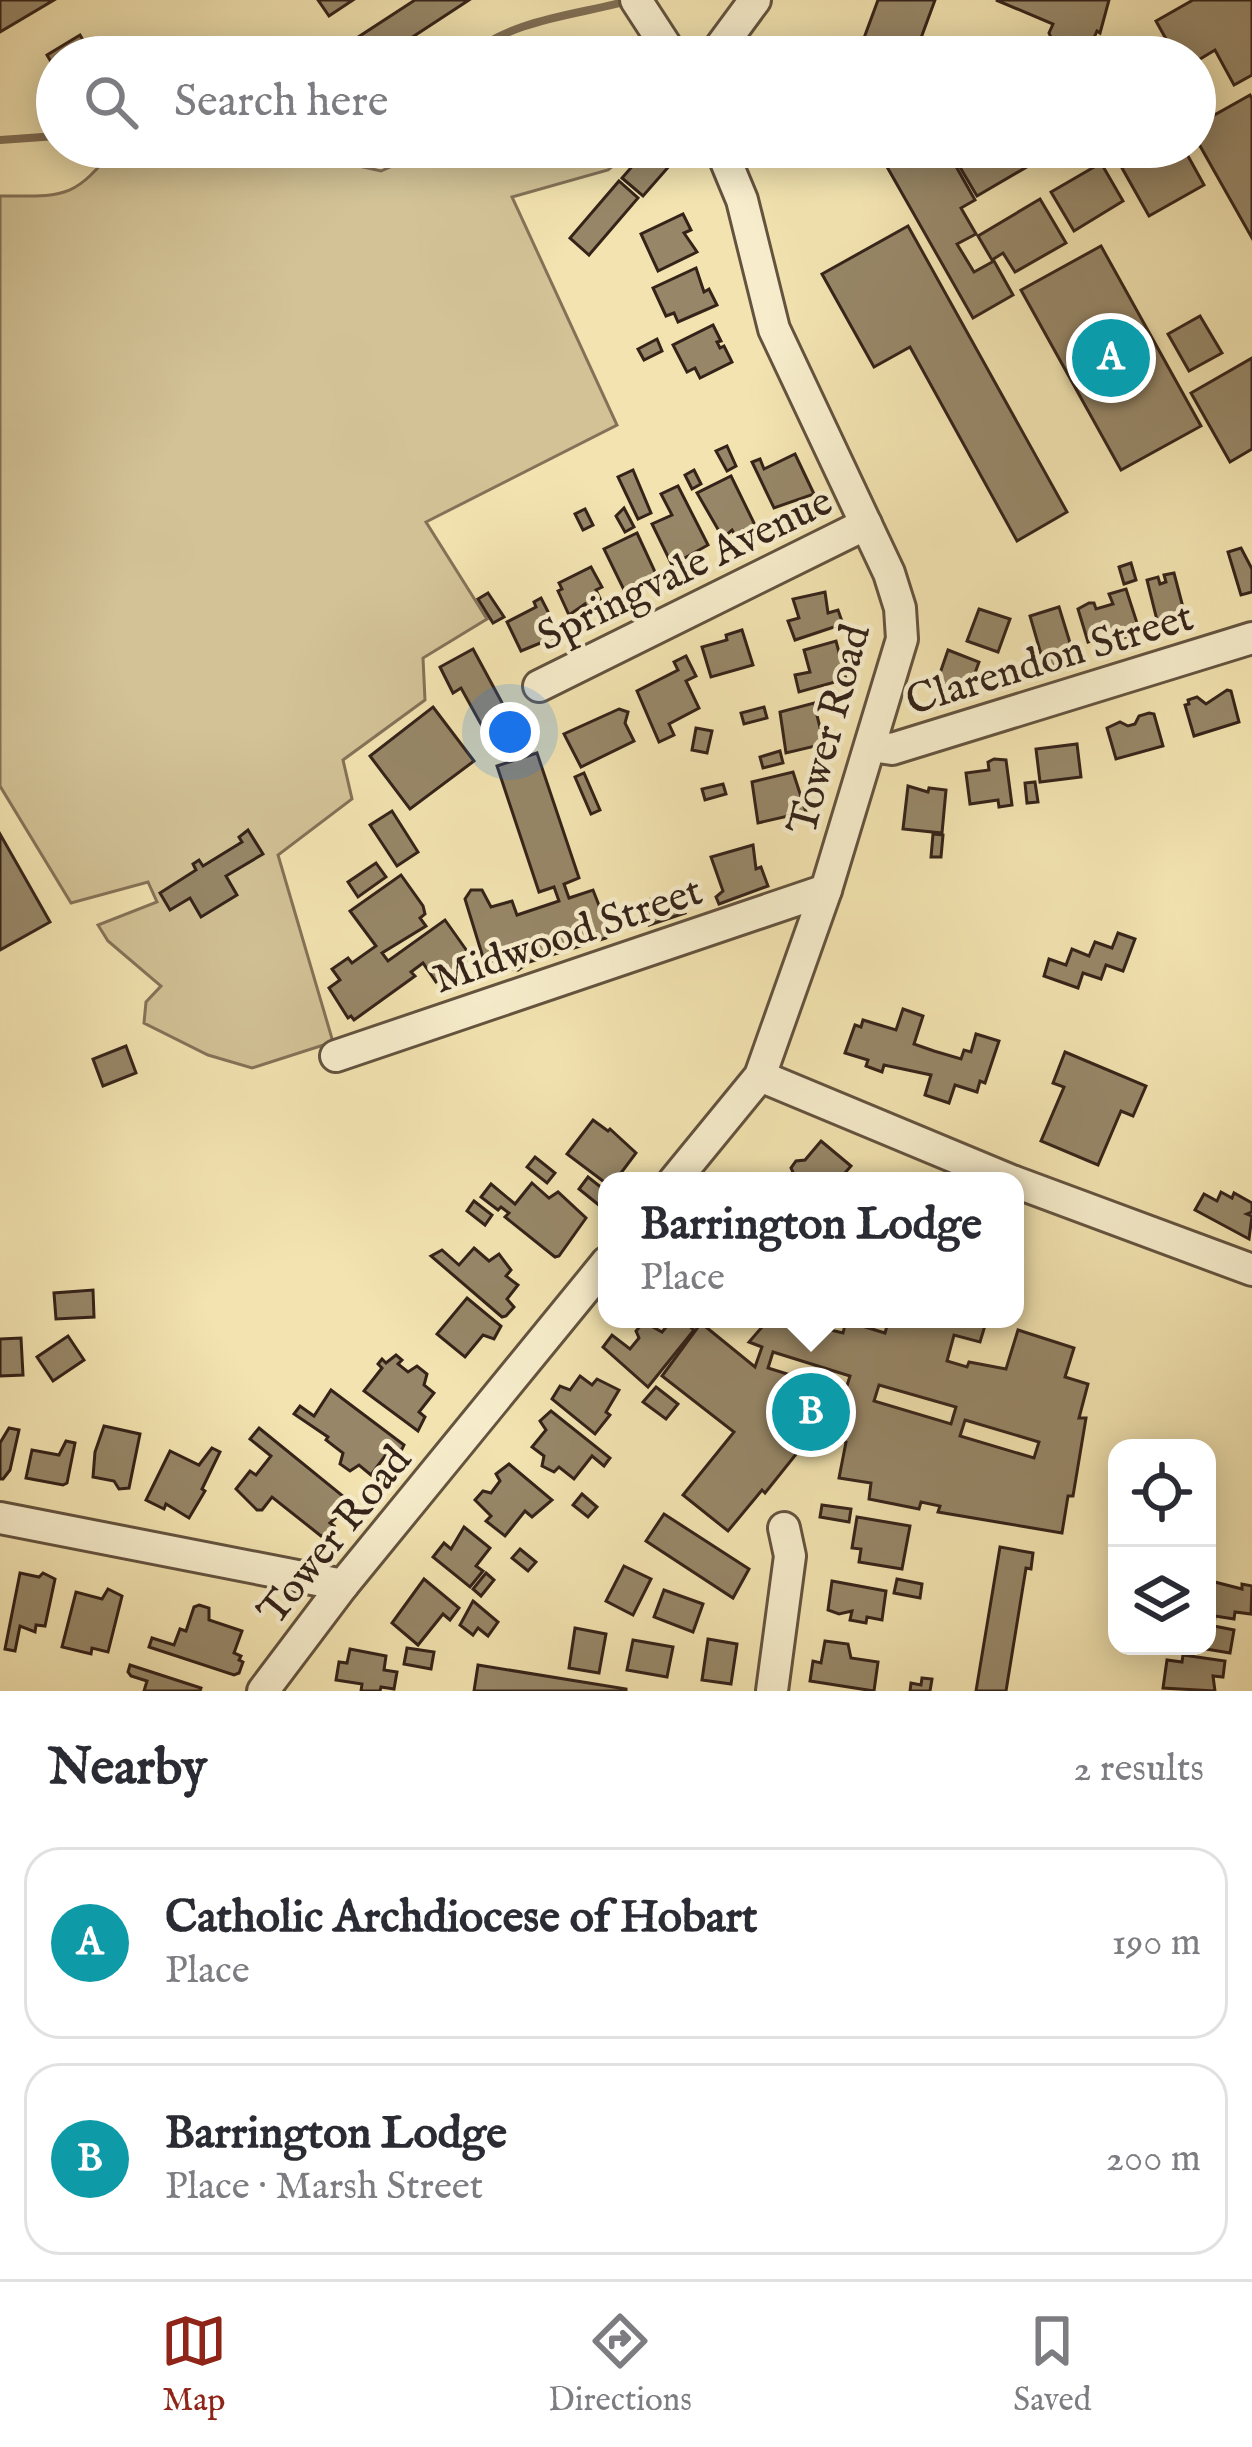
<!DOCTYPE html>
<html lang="en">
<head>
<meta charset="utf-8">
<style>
  :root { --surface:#fff; --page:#f2f2f3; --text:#2b2b33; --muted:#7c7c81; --line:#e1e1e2; --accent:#8f2418 }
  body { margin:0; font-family:"IM FELL English",serif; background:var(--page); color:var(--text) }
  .controls { position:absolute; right:36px; bottom:36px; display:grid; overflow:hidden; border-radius:24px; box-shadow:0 6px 30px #0003 }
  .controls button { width:108px; height:108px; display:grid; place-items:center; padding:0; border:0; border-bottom:3px solid var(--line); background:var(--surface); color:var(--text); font:60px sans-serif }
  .you { position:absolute; left:510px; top:732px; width:42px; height:42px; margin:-30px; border:9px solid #fff; border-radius:50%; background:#1a73e8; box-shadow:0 0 0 18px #1a73e833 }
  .badge { display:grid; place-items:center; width:78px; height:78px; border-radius:50%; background:var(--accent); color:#fff; font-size:39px; font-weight:700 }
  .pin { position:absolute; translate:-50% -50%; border:6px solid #fff; box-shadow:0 3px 12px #0006 }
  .popup { position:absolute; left:598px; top:1172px; width:426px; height:156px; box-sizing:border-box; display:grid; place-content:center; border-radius:24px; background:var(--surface); filter:drop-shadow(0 3px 9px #0005); font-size:39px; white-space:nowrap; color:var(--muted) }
  .popup b { font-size:45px; color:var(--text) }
  .popup::after { content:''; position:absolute; left:50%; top:100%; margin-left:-24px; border:24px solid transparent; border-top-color:var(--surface) }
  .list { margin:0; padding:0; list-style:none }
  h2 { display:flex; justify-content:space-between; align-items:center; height:156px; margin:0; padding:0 48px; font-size:51px }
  h2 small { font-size:39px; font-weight:400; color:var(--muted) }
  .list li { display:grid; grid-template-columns:78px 1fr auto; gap:36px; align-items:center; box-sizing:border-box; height:192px; margin:0 24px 24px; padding:0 24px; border:3px solid var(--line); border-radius:36px }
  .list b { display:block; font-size:45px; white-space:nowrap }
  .list p { margin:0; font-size:39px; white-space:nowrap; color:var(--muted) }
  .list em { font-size:39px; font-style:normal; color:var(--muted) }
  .icon { flex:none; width:66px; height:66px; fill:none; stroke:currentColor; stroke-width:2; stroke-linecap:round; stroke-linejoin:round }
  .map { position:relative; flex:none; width:1252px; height:1691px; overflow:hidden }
  .search { position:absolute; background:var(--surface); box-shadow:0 6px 30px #0003; left:36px; right:36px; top:36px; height:132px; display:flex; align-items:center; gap:30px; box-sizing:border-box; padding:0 42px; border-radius:66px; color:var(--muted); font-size:45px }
  .sheet { height:588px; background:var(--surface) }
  nav { display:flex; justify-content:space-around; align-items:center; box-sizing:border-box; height:168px; border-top:3px solid var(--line); background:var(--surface); font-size:33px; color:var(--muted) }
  nav a { display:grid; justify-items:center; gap:6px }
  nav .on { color:var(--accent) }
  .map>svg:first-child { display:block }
</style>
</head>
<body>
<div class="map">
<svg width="1252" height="1691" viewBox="0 0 1252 1691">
  <rect width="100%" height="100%" fill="#f2e3b0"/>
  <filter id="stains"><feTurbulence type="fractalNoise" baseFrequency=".00167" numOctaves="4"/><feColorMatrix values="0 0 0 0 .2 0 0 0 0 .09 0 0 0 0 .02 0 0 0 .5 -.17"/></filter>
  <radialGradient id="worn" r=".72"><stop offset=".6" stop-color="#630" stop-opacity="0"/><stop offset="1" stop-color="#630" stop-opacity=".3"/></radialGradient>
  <g fill="#d2c296" stroke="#847258" stroke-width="3">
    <polygon points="566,43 637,50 641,57 539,57"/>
    <path d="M115 147H310L341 162 381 171 436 147H637L608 170 512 197 617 425 426 522 487 619 423 658 425 700 343 760 352 799 278 855 333 1042 252 1068 208 1055 144 1023 146 1002 161 986 108 941 98 925 157 902 148 882 71 903 0 786V196C64 196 74 200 115 147Z"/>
  </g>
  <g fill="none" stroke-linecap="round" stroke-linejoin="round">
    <g stroke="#806f55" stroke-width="8">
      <polyline points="181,57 192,52 219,57"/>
      <path d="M467 57C513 19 572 16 628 1"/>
      <polyline points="0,140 57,136"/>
    </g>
  </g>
  <g fill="#978768" stroke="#352319" stroke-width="3" fill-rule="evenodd">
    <polygon points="0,0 54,0 0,32"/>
    <polygon points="318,0 353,0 329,16"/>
    <polygon points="415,0 469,0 382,57 354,57 346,45"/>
    <polygon points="878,0 935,0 914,57 857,57"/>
    <polygon points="996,0 1109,0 1100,33 1097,31 1089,49 1073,42 1063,48 1054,44 1049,33 1053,24"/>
    <polygon points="1193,0 1252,0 1252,75 1234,85 1215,50 1195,62 1195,57 1176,57 1156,21"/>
    <polygon points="80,35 93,57 57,57 57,72 47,55"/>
    <polygon points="1250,95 1252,99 1252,238 1195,137 1195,126"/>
    <polygon points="649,147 671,164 643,196 622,178"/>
    <polygon points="885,147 945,147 975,200 961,208 976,234 957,244 974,272 994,261 1013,295 973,318 878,151"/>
    <polygon points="948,147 1061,147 977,196"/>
    <polygon points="1160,147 1183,147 1204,185 1149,216 1122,168"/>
    <polygon points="1101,163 1123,201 1074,231 1051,192"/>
    <polygon points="619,181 638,198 589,255 570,238"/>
    <polygon points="1040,199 1066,243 1015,272 1003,253 992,260 978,236"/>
    <polygon points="683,214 691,230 684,233 697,252 658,271 641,234"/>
    <polygon points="908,226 1067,512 1017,541 910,347 874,367 822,274"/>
    <polygon points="1101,246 1201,426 1121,470 1021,290"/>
    <polygon points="696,268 704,292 709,289 717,305 678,322 674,313 666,316 653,288"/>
    <polygon points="1200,316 1222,353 1189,371 1168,334"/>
    <polygon points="713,325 721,341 717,342 720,348 724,346 732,362 700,378 695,368 687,372 673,345"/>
    <polygon points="657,339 662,351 644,360 638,349"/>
    <polygon points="1252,358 1252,449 1230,462 1191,393"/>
    <polygon points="727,446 736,466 727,471 716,451"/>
    <polygon points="795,454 814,494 774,508 752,462 760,459 764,469"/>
    <polygon points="633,470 651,513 638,519 618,477"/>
    <polygon points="694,470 701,484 692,489 685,475"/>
    <polygon points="731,476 755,525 735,535 732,530 723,538 697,493"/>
    <polygon points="678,486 708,545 672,565 652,524 672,515 661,494"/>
    <polygon points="624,508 634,527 625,532 616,516"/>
    <polygon points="585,509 593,525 583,530 575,514"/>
    <polygon points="637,533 656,574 624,590 604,549"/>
    <polygon points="1241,548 1252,569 1252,592 1241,595 1228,552"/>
    <polygon points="1131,563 1136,580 1124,584 1119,567"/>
    <polygon points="591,567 602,587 596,590 603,605 589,612 585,604 569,615 558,591 562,589 559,583"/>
    <polygon points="1174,573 1185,615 1174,618 1177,628 1160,632 1147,580 1158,577 1160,584 1166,582 1164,575"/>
    <polygon points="1126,589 1138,626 1133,627 1136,634 1116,640 1114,633 1088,642 1078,609 1089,603 1094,603 1096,609 1113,604 1109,594"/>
    <polygon points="825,592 828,613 838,610 843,624 795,640 788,621 799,618 793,599"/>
    <polygon points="488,593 504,617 493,623 478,599"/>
    <polygon points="541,598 560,635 521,651 507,622 536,607 534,602"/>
    <polygon points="1059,607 1075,659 1045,668 1030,616"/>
    <polygon points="979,609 1010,619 998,652 967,641"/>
    <polygon points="742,630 753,665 711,677 702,647 727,640 726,635"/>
    <polygon points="836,641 846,679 799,692 795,675 810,672 804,650"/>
    <polygon points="473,649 507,712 482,726 461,688 453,693 440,667"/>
    <polygon points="948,650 979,662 968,692 937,682"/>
    <polygon points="686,656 696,676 686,681 699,708 669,724 674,735 659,742 637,691 678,670 674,662"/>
    <polygon points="1227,690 1231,691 1239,722 1194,736 1185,705 1189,704 1188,700 1197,697 1206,704"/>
    <polygon points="814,703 824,744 786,753 780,712"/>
    <polygon points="433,707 474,761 410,809 370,756"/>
    <polygon points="764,707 767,718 744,724 741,713"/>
    <polygon points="619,709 628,712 625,723 634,741 581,767 564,734"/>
    <polygon points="1149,713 1154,714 1163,746 1116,759 1107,728 1120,722 1128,726 1135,724 1139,716"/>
    <polygon points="696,728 712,731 707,753 692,750"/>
    <polygon points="1077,744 1081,777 1040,782 1036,749"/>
    <polygon points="780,751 783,763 763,768 760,757"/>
    <polygon points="537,753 579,878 564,884 569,898 593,890 609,931 606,938 529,962 518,970 510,968 506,956 485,964 465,899 471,890 482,890 491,907 512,901 517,915 559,901 554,887 539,892 497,766"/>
    <polygon points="994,759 1006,760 1012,805 999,807 998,800 970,804 966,773 989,770 988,762"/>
    <polygon points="793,772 806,812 758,823 752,782"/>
    <polygon points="584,773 600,810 591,814 575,777"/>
    <polygon points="1035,782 1038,802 1027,803 1025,783"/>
    <polygon points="723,784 726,794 705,800 702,789"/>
    <polygon points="908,786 928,792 929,788 946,790 942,833 903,829"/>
    <polygon points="392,811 418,852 397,866 370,825"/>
    <polygon points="248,830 263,854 226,876 237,895 201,917 190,898 170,910 160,893 196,870 193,864 199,860 203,866 242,842 239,837"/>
    <polygon points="0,834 50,922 0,950"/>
    <polygon points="933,834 943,835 941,857 931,857"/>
    <polygon points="753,845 756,869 761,867 768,886 719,904 716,897 723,891 711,857"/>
    <polygon points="376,863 386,877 358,897 348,882"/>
    <polygon points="401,875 423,906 425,914 420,918 426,926 382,953 388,961 445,920 467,951 461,955 466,961 436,982 423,963 411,972 415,976 354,1020 351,1016 348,1018 329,988 340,980 332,969 348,958 352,963 376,946 350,911"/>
    <polygon points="654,898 659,912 681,904 685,913 649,925 642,902"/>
    <polygon points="1118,933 1135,939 1123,971 1106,965 1101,979 1083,973 1078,988 1044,976 1049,959 1066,965 1072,949 1089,956 1095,942 1112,948"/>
    <polygon points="903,1009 923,1016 914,1044 934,1051 961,1059 964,1050 971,1052 976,1034 999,1041 985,1083 980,1081 977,1092 955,1085 949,1103 925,1095 931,1075 884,1065 882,1072 866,1066 868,1060 845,1053 855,1025 861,1027 863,1020 896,1030"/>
    <polygon points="126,1046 136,1073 103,1086 93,1059"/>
    <polygon points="1065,1052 1146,1086 1133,1116 1121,1111 1098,1165 1041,1141 1064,1087 1053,1083"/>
    <polygon points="593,1120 608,1131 610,1129 636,1153 615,1181 607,1184 567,1154"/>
    <polygon points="821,1141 851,1166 838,1181 797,1181 791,1168 796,1161 805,1160"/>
    <polygon points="535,1157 555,1173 547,1183 527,1167"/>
    <polygon points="588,1177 607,1192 605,1210 579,1189"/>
    <polygon points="532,1183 549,1198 558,1192 586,1218 559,1256 555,1257 505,1217 509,1213 501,1207 498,1210 481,1197 491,1184 515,1204"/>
    <polygon points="1221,1192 1232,1198 1234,1193 1252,1203 1252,1212 1247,1214 1252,1216 1249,1239 1195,1210 1204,1194 1217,1201"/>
    <polygon points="474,1201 492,1215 485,1225 467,1211"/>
    <polygon points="474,1248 489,1261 499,1254 511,1270 506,1276 518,1285 507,1299 514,1307 506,1316 502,1317 431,1256 442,1250 459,1265"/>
    <polygon points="93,1290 94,1317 56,1319 54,1293"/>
    <polygon points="467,1298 501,1326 494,1339 483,1335 465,1357 437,1334"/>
    <polygon points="673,1319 681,1319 694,1330 648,1387 603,1347 612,1335 630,1349 639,1338 636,1331 644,1322 662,1332"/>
    <path d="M769 1319H825L822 1328 843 1333 846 1321 885 1333 889 1319H987L980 1342 954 1335 947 1361 967 1367 969 1362 1006 1369 1018 1330 1074 1348 1065 1377 1088 1384 1079 1418H1086L1073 1496H1068L1062 1533 938 1512 940 1506 921 1502 919 1509 869 1499 871 1483 839 1478 846 1442 813 1433 765 1493 762 1490 728 1531 683 1495 734 1432 662 1376 701 1323 755 1367 762 1347 749 1342ZM773 1352 850 1376 845 1392 768 1368ZM879 1385 956 1407 951 1424 874 1401ZM965 1420 1039 1442 1034 1458 960 1436Z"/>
    <polygon points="68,1336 84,1360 53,1381 37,1357"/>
    <polygon points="21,1338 23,1375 0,1376 0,1339"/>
    <polygon points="396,1355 402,1360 398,1364 408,1372 417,1366 427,1374 424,1385 434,1393 419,1412 425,1417 418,1431 364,1391 382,1368 378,1364 382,1359 386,1363"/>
    <polygon points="580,1376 592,1385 597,1379 619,1390 606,1412 610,1415 595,1434 552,1399 560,1386 570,1390"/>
    <polygon points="656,1387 678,1404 666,1419 643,1402"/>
    <polygon points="331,1390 404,1445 397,1459 385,1456 371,1475 359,1465 350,1471 340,1464 343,1453 326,1440 328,1437 294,1414 300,1406 314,1416"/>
    <polygon points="551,1411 610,1458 604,1466 592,1456 574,1479 559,1467 554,1472 542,1466 544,1456 532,1447 546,1430 540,1421"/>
    <polygon points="104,1426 140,1434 129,1488 119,1489 114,1481 93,1477 95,1452"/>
    <polygon points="9,1428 19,1430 10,1470 3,1479 0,1479 0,1443"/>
    <polygon points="259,1428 349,1501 350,1505 330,1523 334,1526 327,1534 321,1536 272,1497 262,1510 257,1510 236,1489 250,1471 256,1475 271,1456 250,1439"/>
    <polygon points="66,1441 75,1443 67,1483 63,1485 26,1478 32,1450 59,1455"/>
    <polygon points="212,1448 220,1452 202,1489 205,1491 189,1518 166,1504 164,1509 146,1500 170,1451 199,1465"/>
    <polygon points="509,1464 552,1500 532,1517 525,1511 505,1536 486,1521 491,1516 475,1500 483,1491 491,1493 500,1481 496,1474"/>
    <polygon points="582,1494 597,1507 588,1517 573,1505"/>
    <polygon points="822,1505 851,1509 849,1522 820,1517"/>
    <polygon points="664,1514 749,1569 733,1598 646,1541"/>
    <polygon points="857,1517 910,1526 902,1569 859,1562 861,1549 852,1548"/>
    <polygon points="464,1527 490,1548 476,1566 483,1571 470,1587 433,1557 444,1543 451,1549"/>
    <polygon points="1000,1547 1033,1553 1031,1569 1026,1568 1006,1691 976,1691"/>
    <polygon points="520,1549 536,1562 528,1571 512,1558"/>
    <polygon points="624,1566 651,1579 633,1615 606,1601"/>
    <polygon points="20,1573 39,1577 43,1573 55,1579 45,1626 36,1625 35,1632 20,1626 15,1651 5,1649"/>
    <polygon points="486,1573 494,1580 481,1596 473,1589"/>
    <polygon points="424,1579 459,1608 450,1620 443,1614 418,1645 392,1623"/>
    <polygon points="897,1579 922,1584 920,1598 894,1593"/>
    <polygon points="1207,1580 1242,1589 1242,1584 1252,1586 1251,1614 1235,1612 1234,1619 1215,1616 1214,1626 1234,1630 1230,1653 1188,1646 1207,1646"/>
    <polygon points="832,1581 886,1591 882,1620 867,1617 866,1623 850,1620 852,1611 839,1614 828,1610"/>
    <polygon points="108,1589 122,1596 108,1652 92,1648 91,1654 62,1647 76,1592 102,1599"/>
    <polygon points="664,1590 703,1604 693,1632 654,1617"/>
    <polygon points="473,1601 498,1622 488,1636 478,1628 473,1635 460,1625"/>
    <polygon points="199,1605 209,1608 209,1620 242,1631 234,1653 241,1656 239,1660 243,1662 239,1673 234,1675 149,1647 152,1638 174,1645 180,1629 186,1631 194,1607"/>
    <polygon points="575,1628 606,1634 599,1673 569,1668"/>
    <polygon points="708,1639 737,1644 731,1684 702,1680"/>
    <polygon points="633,1640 673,1647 667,1677 627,1670"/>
    <polygon points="825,1641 848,1644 851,1658 878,1662 874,1691 810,1681 813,1661 821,1663"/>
    <polygon points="407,1648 434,1652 431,1669 404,1664"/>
    <polygon points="350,1649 386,1656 384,1670 397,1672 394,1689 381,1687 380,1691 361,1691 362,1684 336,1680 339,1662 347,1663"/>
    <polygon points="1183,1655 1225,1661 1223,1677 1213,1676 1215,1691 1163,1688 1167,1660 1182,1662"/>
    <polygon points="130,1665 201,1688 200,1691 144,1691 147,1681 131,1676 128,1672"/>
    <polygon points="478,1665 626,1689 626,1691 474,1691"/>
    <polygon points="922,1678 932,1679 930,1691 910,1691 911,1683 921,1685"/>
  </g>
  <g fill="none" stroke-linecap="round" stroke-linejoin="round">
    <g stroke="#64533f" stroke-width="36">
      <g id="minor">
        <polyline points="636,0 673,57"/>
        <polyline points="713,57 755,0"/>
        <polyline points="539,686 866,524"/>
        <polyline points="871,746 892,749 1252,638"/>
        <polyline points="336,1056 826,890"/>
        <polyline points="760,1076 1012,1181"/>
        <polyline points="674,1181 760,1076 826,890 902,639 900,608 889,573 774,329 742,200 720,147"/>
        <polyline points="1015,1182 1252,1270"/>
        <polyline points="0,1518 343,1585"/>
        <polyline points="263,1691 343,1585 607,1262"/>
        <polyline points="772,1691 790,1556 784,1528"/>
      </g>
    </g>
    <use href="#minor" stroke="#f7edcc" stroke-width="30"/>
  </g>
  <g text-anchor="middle" stroke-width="9" stroke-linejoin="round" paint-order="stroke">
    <g font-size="42" fill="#352319" stroke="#f7edcc">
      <text transform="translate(684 567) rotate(-26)" y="15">Springvale Avenue</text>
      <text transform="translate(1049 657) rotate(-17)" y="15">Clarendon Street</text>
      <text transform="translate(827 729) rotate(-75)" y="15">Tower Road</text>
      <text transform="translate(567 933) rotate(-19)" y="15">Midwood Street</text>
      <text transform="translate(333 1534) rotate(-51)" y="15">Tower Road</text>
    </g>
  </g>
  <rect width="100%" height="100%" filter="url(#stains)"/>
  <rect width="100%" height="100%" fill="url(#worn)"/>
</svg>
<div class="controls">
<button><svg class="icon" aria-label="locate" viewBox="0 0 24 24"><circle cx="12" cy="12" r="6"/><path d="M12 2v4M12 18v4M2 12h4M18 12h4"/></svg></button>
<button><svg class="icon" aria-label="layers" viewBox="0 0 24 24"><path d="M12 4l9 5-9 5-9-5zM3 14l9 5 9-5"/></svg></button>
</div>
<div class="you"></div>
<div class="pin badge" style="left:1111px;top:358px;background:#0f9aa8">A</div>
<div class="pin badge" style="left:811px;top:1412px;background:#0f9aa8">B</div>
<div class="popup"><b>Barrington Lodge</b>Place</div>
<div class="search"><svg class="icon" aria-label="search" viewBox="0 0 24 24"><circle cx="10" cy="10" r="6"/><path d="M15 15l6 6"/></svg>Search here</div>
</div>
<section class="sheet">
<h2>Nearby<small>2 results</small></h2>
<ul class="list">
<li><span class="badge" style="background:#0f9aa8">A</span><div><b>Catholic Archdiocese of Hobart</b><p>Place</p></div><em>190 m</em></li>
<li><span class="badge" style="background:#0f9aa8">B</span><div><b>Barrington Lodge</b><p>Place · Marsh Street</p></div><em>200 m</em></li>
</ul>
</section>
<nav>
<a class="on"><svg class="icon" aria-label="map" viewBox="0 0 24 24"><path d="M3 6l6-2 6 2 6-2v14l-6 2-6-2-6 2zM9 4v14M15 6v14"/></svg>Map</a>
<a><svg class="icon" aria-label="directions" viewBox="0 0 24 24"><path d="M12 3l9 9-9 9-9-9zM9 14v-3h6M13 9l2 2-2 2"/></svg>Directions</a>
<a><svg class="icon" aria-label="saved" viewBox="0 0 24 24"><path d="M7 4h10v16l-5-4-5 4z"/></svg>Saved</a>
</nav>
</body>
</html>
